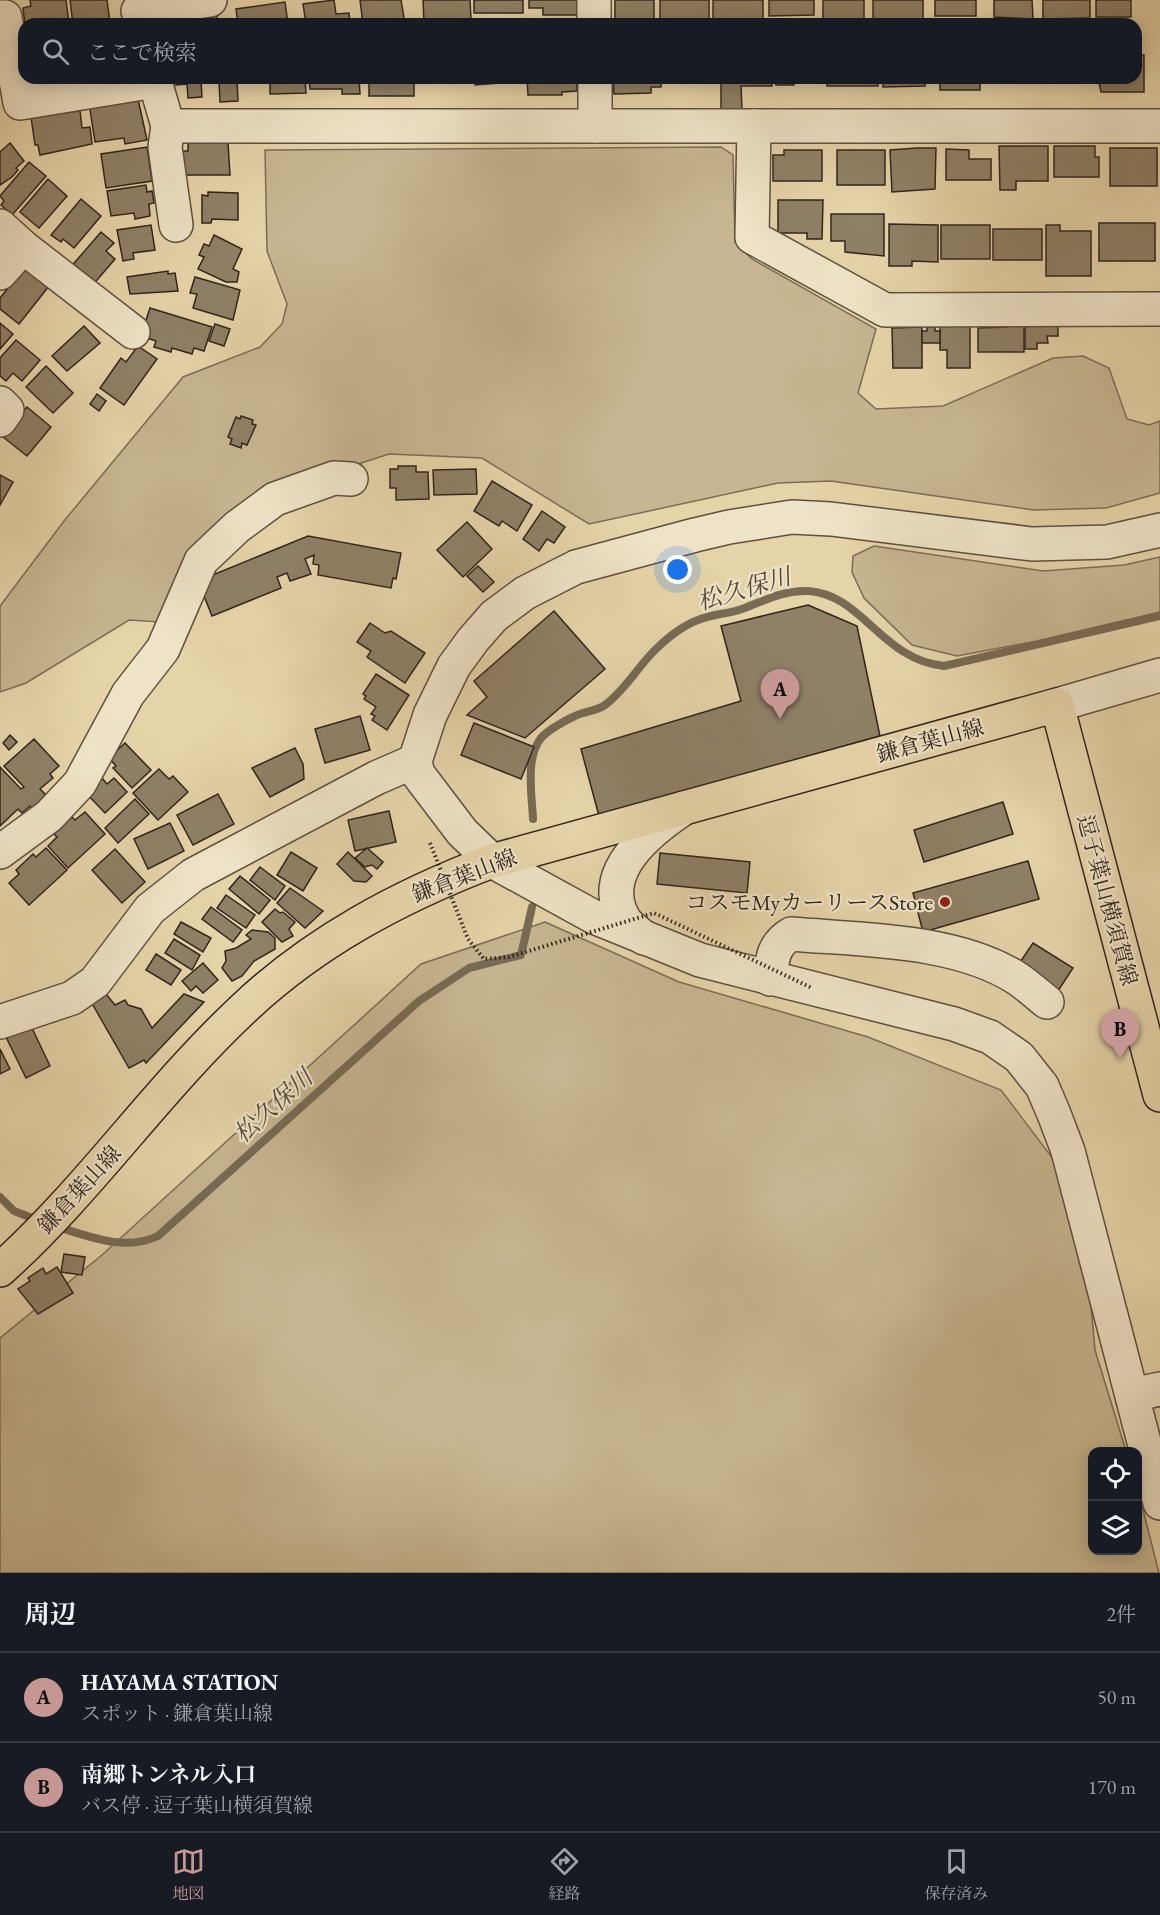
<!DOCTYPE html>
<html lang="ja">
<head>
<meta charset="utf-8">
<style>
  :root { --surface:#171b24; --page:#20242c; --text:#f1f3f6; --muted:#9ea1a6; --line:#363941; --accent:#c59692 }
  body { margin:0; font-family:"EB Garamond","Noto Serif JP",serif; background:var(--page); color:var(--text) }
  .controls { position:absolute; right:18px; bottom:18px; display:grid; overflow:hidden; border-radius:12px; box-shadow:0 3px 15px #0003 }
  .controls button { width:54px; height:54px; display:grid; place-items:center; padding:0; border:0; border-bottom:2px solid var(--line); background:var(--surface); color:var(--text); font:30px sans-serif }
  .you { position:absolute; left:678px; top:570px; width:21px; height:21px; margin:-15px; border:4px solid #fff; border-radius:50%; background:#1a73e8; box-shadow:0 0 0 9px #1a73e833 }
  .badge { display:grid; place-items:center; width:39px; height:39px; border-radius:50%; background:var(--accent); color:#111; font-size:20px; font-weight:700 }
  .pin { position:absolute; translate:-50% -50px; filter:drop-shadow(0 2px 3px #0008) }
  .pin::after { content:''; position:absolute; top:32px; width:21px; height:18px; background:inherit; clip-path:polygon(0 0,100% 0,50% 100%) }
  .list { margin:0; padding:0; list-style:none }
  h2 { display:flex; justify-content:space-between; align-items:center; height:78px; margin:0; padding:0 24px; font-size:26px }
  h2 small { font-size:20px; font-weight:400; color:var(--muted) }
  .list li { display:grid; grid-template-columns:39px 1fr auto; gap:18px; align-items:center; box-sizing:border-box; height:90px; padding:0 24px; border-top:2px solid var(--line) }
  .list b { display:block; font-size:22px; white-space:nowrap }
  .list p { margin:0; font-size:20px; white-space:nowrap; color:var(--muted) }
  .list em { font-size:20px; font-style:normal; color:var(--muted) }
  .icon { flex:none; width:33px; height:33px; fill:none; stroke:currentColor; stroke-width:2; stroke-linecap:round; stroke-linejoin:round }
  .map { position:relative; flex:none; width:1160px; height:1573px; overflow:hidden }
  .search { position:absolute; background:var(--surface); box-shadow:0 3px 15px #0003; left:18px; right:18px; top:18px; height:66px; display:flex; align-items:center; gap:15px; box-sizing:border-box; padding:0 21px; border-radius:18px; color:var(--muted); font-size:22px }
  .sheet { height:258px; background:var(--surface) }
  nav { display:flex; justify-content:space-around; align-items:center; box-sizing:border-box; height:84px; border-top:2px solid var(--line); background:var(--surface); font-size:16px; color:var(--muted) }
  nav a { display:grid; justify-items:center; gap:3px }
  nav .on { color:var(--accent) }
  .map>svg:first-child { display:block }
</style>
</head>
<body>
<div class="map">
<svg width="1160" height="1573" viewBox="0 0 1160 1573">
  <rect width="100%" height="100%" fill="#e6d4a9"/>
  <filter id="stains"><feTurbulence type="fractalNoise" baseFrequency=".00333" numOctaves="4"/><feColorMatrix values="0 0 0 0 .2 0 0 0 0 .09 0 0 0 0 .02 0 0 0 .5 -.17"/></filter>
  <radialGradient id="worn" r=".72"><stop offset=".6" stop-color="#630" stop-opacity="0"/><stop offset="1" stop-color="#630" stop-opacity=".3"/></radialGradient>
  <g fill="#c7b691" stroke="#7c6d58" stroke-width="1.5">
    <polygon points="721,147 733,155 735,242 752,259 876,329 858,393 876,409 943,406 1053,358 1083,356 1109,368 1127,419 1149,425 1160,421 1160,493 1106,508 1034,510 831,481 778,483 589,524 482,458 389,454 263,495 161,622 129,620 26,683 0,692 0,606 64,521 183,377 260,347 282,324 287,304 267,251 265,150"/>
    <polygon points="874,546 1043,571 1124,565 1160,557 1160,612 1037,641 957,656 912,645 864,598 852,572 853,556"/>
    <polygon points="545,922 679,982 868,1037 1001,1090 1081,1196 1095,1350 1126,1451 1092,1452 1092,1550 1138,1550 1138,1490 1159,1573 0,1573 0,1338 102,1255 421,964"/>
  </g>
  <g fill="none" stroke-linecap="round" stroke-linejoin="round">
    <g stroke="#786a55" stroke-width="8">
      <path d="M533 819C532 796 525 758 541 738 548 730 566 720 575 716 585 711 597 711 605 705 625 690 637 668 654 651 666 639 682 626 698 620 712 614 728 614 742 609 764 601 783 590 808 591 862 594 882 660 944 666L1160 616"/>
      <polyline points="0,1197 14,1211 40,1221"/>
      <path d="M55 1226C88 1236 124 1252 158 1236L419 1001 469 968 521 955 532 907"/>
    </g>
  </g>
  <g fill="#8f8066" stroke="#31241e" stroke-width="1.5">
    <polygon points="30,0 66,0 69,24 25,24 23,8 31,6"/>
    <polygon points="70,0 107,0 110,23 73,24"/>
    <polygon points="334,0 336,14 349,13 350,24 306,24 303,4"/>
    <polygon points="360,0 401,0 405,24 363,24"/>
    <polygon points="423,0 470,0 471,19 424,22"/>
    <rect x="474" y="0" width="49" height="13"/>
    <polygon points="529,0 577,0 577,15 543,15 543,8 529,8"/>
    <polygon points="615,0 654,0 654,24 615,23"/>
    <rect x="660" y="0" width="49" height="22"/>
    <polygon points="713,0 763,0 763,19 729,19 729,24 713,24"/>
    <polygon points="769,0 814,0 814,15 769,16"/>
    <rect x="823" y="0" width="41" height="24"/>
    <polygon points="873,0 923,0 923,21 873,19"/>
    <rect x="935" y="0" width="41" height="16"/>
    <polygon points="994,0 1032,0 1033,19 994,17"/>
    <polygon points="1043,0 1090,0 1090,18 1043,19"/>
    <rect x="1096" y="0" width="35" height="17"/>
    <polygon points="285,2 288,24 238,24 236,9"/>
    <polygon points="216,12 218,24 163,24 163,20"/>
    <polygon points="1136,55 1144,55 1144,92 1101,92 1098,78 1136,78"/>
    <polygon points="36,78 57,78 57,79 37,82"/>
    <polygon points="176,78 234,78 237,80 238,101 220,102 219,81 201,82 202,97 188,98 187,84 176,85"/>
    <polygon points="244,78 305,78 306,93 270,94 270,83 244,83"/>
    <polygon points="309,78 359,78 360,94 342,94 342,89 310,89"/>
    <rect x="369" y="78" width="45" height="18"/>
    <polygon points="475,78 525,78 525,81 475,85"/>
    <polygon points="527,78 577,78 577,91 562,92 562,95 528,95"/>
    <polygon points="613,78 661,78 661,87 651,87 651,93 614,94"/>
    <rect x="670" y="78" width="40" height="4"/>
    <polygon points="721,78 772,78 772,86 741,86 742,109 721,109"/>
    <polygon points="776,78 822,78 822,80 794,81 794,85 776,85"/>
    <rect x="827" y="78" width="51" height="8"/>
    <polygon points="883,78 925,78 925,86 883,87"/>
    <rect x="940" y="78" width="40" height="12"/>
    <rect x="986" y="78" width="39" height="4"/>
    <rect x="1040" y="78" width="52" height="3"/>
    <polygon points="138,99 147,140 125,144 124,138 95,142 89,103"/>
    <polygon points="80,111 82,128 90,127 92,144 40,155 38,145 35,145 31,117"/>
    <polygon points="10,143 24,161 16,168 18,170 12,177 0,185 0,152"/>
    <polygon points="188,143 228,143 230,175 183,175 183,151 188,151"/>
    <polygon points="999,146 1048,146 1048,181 1016,181 1016,190 1000,190"/>
    <polygon points="1054,146 1095,146 1095,157 1099,157 1099,177 1054,177"/>
    <polygon points="147,147 152,181 106,188 101,154"/>
    <polygon points="917,148 936,148 935,189 892,192 890,150"/>
    <rect x="1110" y="148" width="47" height="38"/>
    <polygon points="946,149 969,150 969,159 991,159 991,180 946,180"/>
    <polygon points="784,150 822,150 822,181 773,181 773,155 784,155"/>
    <rect x="837" y="150" width="48" height="35"/>
    <polygon points="29,162 46,176 12,215 1,205 4,201 0,196"/>
    <polygon points="48,179 67,196 39,228 20,212"/>
    <polygon points="146,185 147,192 152,191 154,203 149,204 150,216 135,219 134,213 111,216 107,191"/>
    <polygon points="208,192 238,193 238,220 212,219 211,223 202,223 202,195 208,196"/>
    <polygon points="81,199 101,216 74,248 63,239 61,242 51,235"/>
    <polygon points="778,200 823,200 822,239 807,239 807,233 778,233"/>
    <polygon points="831,214 884,214 884,256 845,252 845,241 831,241"/>
    <rect x="1099" y="223" width="56" height="38"/>
    <polygon points="889,224 938,225 938,262 912,261 912,266 889,266"/>
    <polygon points="151,225 155,250 133,253 134,259 123,261 117,230"/>
    <rect x="941" y="225" width="49" height="34"/>
    <polygon points="1046,225 1060,225 1060,231 1091,231 1091,276 1046,276"/>
    <rect x="993" y="229" width="49" height="31"/>
    <polygon points="101,232 114,243 106,251 115,259 91,287 69,269"/>
    <polygon points="214,235 242,249 233,269 239,272 237,282 226,282 198,269 204,257 199,255 204,244 209,246"/>
    <polygon points="25,267 49,286 19,324 0,309 0,298"/>
    <polygon points="168,271 168,274 175,273 178,291 130,294 127,277"/>
    <polygon points="195,277 240,290 233,320 193,308 197,294 190,293"/>
    <polygon points="150,308 212,327 204,351 194,348 192,354 172,348 171,352 154,347 156,341 141,336"/>
    <polygon points="0,323 13,334 0,349"/>
    <polygon points="1007,323 1024,323 1024,352 978,352 978,328 1007,327"/>
    <polygon points="1058,323 1058,336 1047,336 1048,343 1037,343 1037,349 1025,349 1025,324"/>
    <polygon points="215,324 230,329 224,346 209,341"/>
    <polygon points="940,324 970,324 970,368 947,368 947,350 940,350"/>
    <polygon points="84,326 100,343 67,371 52,356"/>
    <polygon points="922,327 922,368 893,368 892,328"/>
    <polygon points="927,327 935,327 935,331 940,331 940,343 922,343 922,331 927,331"/>
    <polygon points="16,340 40,360 22,381 13,373 6,381 0,376 0,358"/>
    <polygon points="138,346 157,359 124,405 100,388 121,358 126,362"/>
    <polygon points="46,366 73,393 53,413 26,387"/>
    <polygon points="97,394 106,401 99,411 90,404"/>
    <polygon points="27,407 51,427 27,456 3,437"/>
    <polygon points="241,416 253,420 252,424 256,425 247,445 242,443 241,448 230,444 232,439 228,437 236,417 240,419"/>
    <polygon points="398,466 416,466 416,472 428,472 429,499 396,500 396,488 390,488 390,469 398,469"/>
    <polygon points="476,469 477,494 434,495 433,470"/>
    <polygon points="0,475 13,482 0,505"/>
    <polygon points="492,481 532,505 517,531 502,521 499,526 474,511"/>
    <polygon points="542,511 565,527 554,543 547,539 539,551 523,539"/>
    <polygon points="467,522 492,549 463,577 437,550"/>
    <polygon points="308,536 401,553 396,579 393,578 391,588 318,575 319,565 313,564 314,555 305,559 311,574 290,581 287,573 277,577 281,588 212,616 198,581"/>
    <polygon points="478,566 494,582 483,592 467,576"/>
    <polygon points="808,605 857,626 880,736 599,816 581,749 741,701 721,626"/>
    <polygon points="554,611 605,669 525,738 467,715 487,697 474,681"/>
    <polygon points="370,623 385,633 391,631 425,653 405,683 367,657 371,651 357,642"/>
    <polygon points="376,674 409,695 387,730 372,720 375,716 371,714 376,707 364,699 366,696 363,694"/>
    <polygon points="360,716 370,750 325,763 315,729"/>
    <polygon points="474,723 534,747 521,779 461,755"/>
    <polygon points="10,735 17,742 9,750 3,743"/>
    <polygon points="34,739 59,766 50,774 53,778 40,789 48,797 33,810 30,806 22,813 18,809 0,826 0,767 21,789 24,787 4,766"/>
    <polygon points="125,743 151,770 132,788 113,768 116,766 109,758"/>
    <polygon points="295,748 303,764 304,779 270,797 252,768"/>
    <polygon points="159,769 169,779 173,776 188,792 158,820 133,793"/>
    <polygon points="102,778 107,784 114,778 127,792 105,813 86,793"/>
    <polygon points="218,794 234,824 193,845 177,815"/>
    <polygon points="135,799 149,814 118,843 105,828"/>
    <polygon points="1003,802 1013,834 924,862 914,830"/>
    <polygon points="389,811 396,842 355,851 348,820"/>
    <polygon points="85,812 105,834 68,868 48,846 57,837 54,834 72,817 75,820"/>
    <polygon points="170,823 184,851 148,869 134,839"/>
    <polygon points="46,848 67,870 29,905 9,883 19,874 16,870 33,854 36,857"/>
    <polygon points="367,848 383,862 377,869 372,865 365,867 355,858"/>
    <polygon points="115,849 145,882 122,903 92,870"/>
    <polygon points="291,852 317,868 303,891 277,875"/>
    <polygon points="348,852 372,876 366,882 354,881 337,864"/>
    <polygon points="660,853 750,862 747,893 657,884"/>
    <polygon points="1028,861 1039,899 923,932 913,893"/>
    <polygon points="260,867 285,886 275,900 250,880"/>
    <polygon points="240,876 270,900 259,914 229,889"/>
    <polygon points="290,888 323,911 305,928 277,903"/>
    <polygon points="226,895 255,915 246,928 217,908"/>
    <polygon points="211,907 242,930 233,942 202,919"/>
    <polygon points="275,909 280,913 283,912 295,922 289,929 293,936 282,942 262,922"/>
    <polygon points="181,922 211,938 203,952 174,934"/>
    <polygon points="252,930 268,932 275,938 275,949 254,961 242,976 232,981 222,968 226,961 225,951 236,948 251,939 246,935"/>
    <polygon points="174,939 200,955 192,970 165,953"/>
    <polygon points="1033,943 1073,968 1056,994 1016,968"/>
    <polygon points="156,954 181,970 171,985 146,970"/>
    <polygon points="203,963 218,980 203,993 196,986 191,991 182,981"/>
    <polygon points="106,994 115,1005 125,1000 128,1005 141,1009 152,1028 184,994 204,1002 146,1063 144,1060 129,1068 90,1000"/>
    <polygon points="31,1026 50,1066 26,1078 6,1037"/>
    <polygon points="0,1049 10,1069 0,1074"/>
    <polygon points="64,1254 85,1257 82,1275 61,1272"/>
    <polygon points="57,1267 73,1293 38,1314 18,1289 30,1281 28,1278 43,1268 46,1274"/>
  </g>
  <g fill="none" stroke-linecap="round" stroke-linejoin="round">
    <g stroke="#5e5041" stroke-width="36">
      <g id="minor">
        <polyline points="594,0 594,24"/>
        <polyline points="138,11 210,0"/>
        <polyline points="0,17 5,17 20,103 155,81"/>
        <polyline points="154,78 168,126 1160,126"/>
        <polyline points="595,78 595,126"/>
        <polyline points="168,126 165,147 176,225"/>
        <polyline points="754,126 752,237 885,310 1160,309"/>
        <polyline points="0,226 23,247 133,332"/>
        <polyline points="0,273 23,247"/>
        <polyline points="0,403 7,410 0,420"/>
        <polyline points="1160,530 1107,542 1032,544 831,519 792,517 729,527 695,535 576,567 525,593 494,616 473,640 454,666 430,715 415,761 418,774 462,832 492,861 594,917 700,960 954,1024 990,1037 1019,1057 1042,1086 1054,1114 1068,1151 1160,1503"/>
        <polyline points="1057,705 1160,675"/>
        <polyline points="0,852 49,816 80,783 128,694 163,649 201,561 237,527 275,499 334,478 351,479"/>
        <path d="M644 938C638 932 628 926 624 919 596 872 651 830 684 808"/>
        <path d="M770 979C772 959 773 945 791 934 861 940 957 939 1018 979 1028 986 1037 994 1047 1002"/>
        <polyline points="0,1022 72,998 95,982 150,909 193,875 376,778 415,761"/>
        <polyline points="1132,1395 1160,1389"/>
      </g>
    </g>
    <g stroke="#31241e" stroke-width="36">
      <path id="major" d="M0 1270C88 1191 155 1092 241 1011 313 942 400 896 492 861L1057 705 1160 1095"/>
    </g>
    <use href="#minor" stroke="#efe3c7" stroke-width="33"/>
    <use href="#major" stroke="#e6d4a9" stroke-width="33"/>
    <polyline stroke="#31241e" stroke-width="4" stroke-dasharray="1.5 3" stroke-linecap="butt" points="430,843 468,939 484,959 509,957 654,913 812,988"/>
  </g>
  <circle fill="#8f2418" stroke="#efe3c7" stroke-width="2" cx="945" cy="902" r="6"/>
  <g text-anchor="middle" stroke-width="4.5" stroke-linejoin="round" paint-order="stroke">
    <g font-size="22" fill="#31241e" stroke="#efe3c7">
      <text transform="translate(930 740) rotate(-15)" y="8">鎌倉葉山線</text>
      <text transform="translate(464 875) rotate(-21)" y="8">鎌倉葉山線</text>
      <text transform="translate(1108 900) rotate(75)" y="8">逗子葉山横須賀線</text>
      <text transform="translate(79 1189) rotate(-47)" y="8">鎌倉葉山線</text>
    </g>
    <g font-size="22" fill="#31241e" stroke="#efe3c7" text-anchor="end">
      <text x="933" y="910">コスモMyカーリースStore</text>
    </g>
    <g font-size="24" font-style="italic" fill="#55473a" stroke="#efe3c7">
      <text transform="translate(744 589) rotate(-16)" y="8">松久保川</text>
      <text transform="translate(273 1106) rotate(-42)" y="8">松久保川</text>
    </g>
  </g>
  <rect width="100%" height="100%" filter="url(#stains)"/>
  <rect width="100%" height="100%" fill="url(#worn)"/>
</svg>
<div class="controls">
<button><svg class="icon" aria-label="locate" viewBox="0 0 24 24"><circle cx="12" cy="12" r="6"/><path d="M12 2v4M12 18v4M2 12h4M18 12h4"/></svg></button>
<button><svg class="icon" aria-label="layers" viewBox="0 0 24 24"><path d="M12 4l9 5-9 5-9-5zM3 14l9 5 9-5"/></svg></button>
</div>
<div class="you"></div>
<div class="pin badge" style="left:780px;top:719px">A</div>
<div class="pin badge" style="left:1120px;top:1059px">B</div>
<div class="search"><svg class="icon" aria-label="search" viewBox="0 0 24 24"><circle cx="10" cy="10" r="6"/><path d="M15 15l6 6"/></svg>ここで検索</div>
</div>
<section class="sheet">
<h2>周辺<small>2件</small></h2>
<ul class="list">
<li><span class="badge">A</span><div><b>HAYAMA STATION</b><p>スポット · 鎌倉葉山線</p></div><em>50 m</em></li>
<li><span class="badge">B</span><div><b>南郷トンネル入口</b><p>バス停 · 逗子葉山横須賀線</p></div><em>170 m</em></li>
</ul>
</section>
<nav>
<a class="on"><svg class="icon" aria-label="map" viewBox="0 0 24 24"><path d="M3 6l6-2 6 2 6-2v14l-6 2-6-2-6 2zM9 4v14M15 6v14"/></svg>地図</a>
<a><svg class="icon" aria-label="directions" viewBox="0 0 24 24"><path d="M12 3l9 9-9 9-9-9zM9 14v-3h6M13 9l2 2-2 2"/></svg>経路</a>
<a><svg class="icon" aria-label="saved" viewBox="0 0 24 24"><path d="M7 4h10v16l-5-4-5 4z"/></svg>保存済み</a>
</nav>
</body>
</html>
